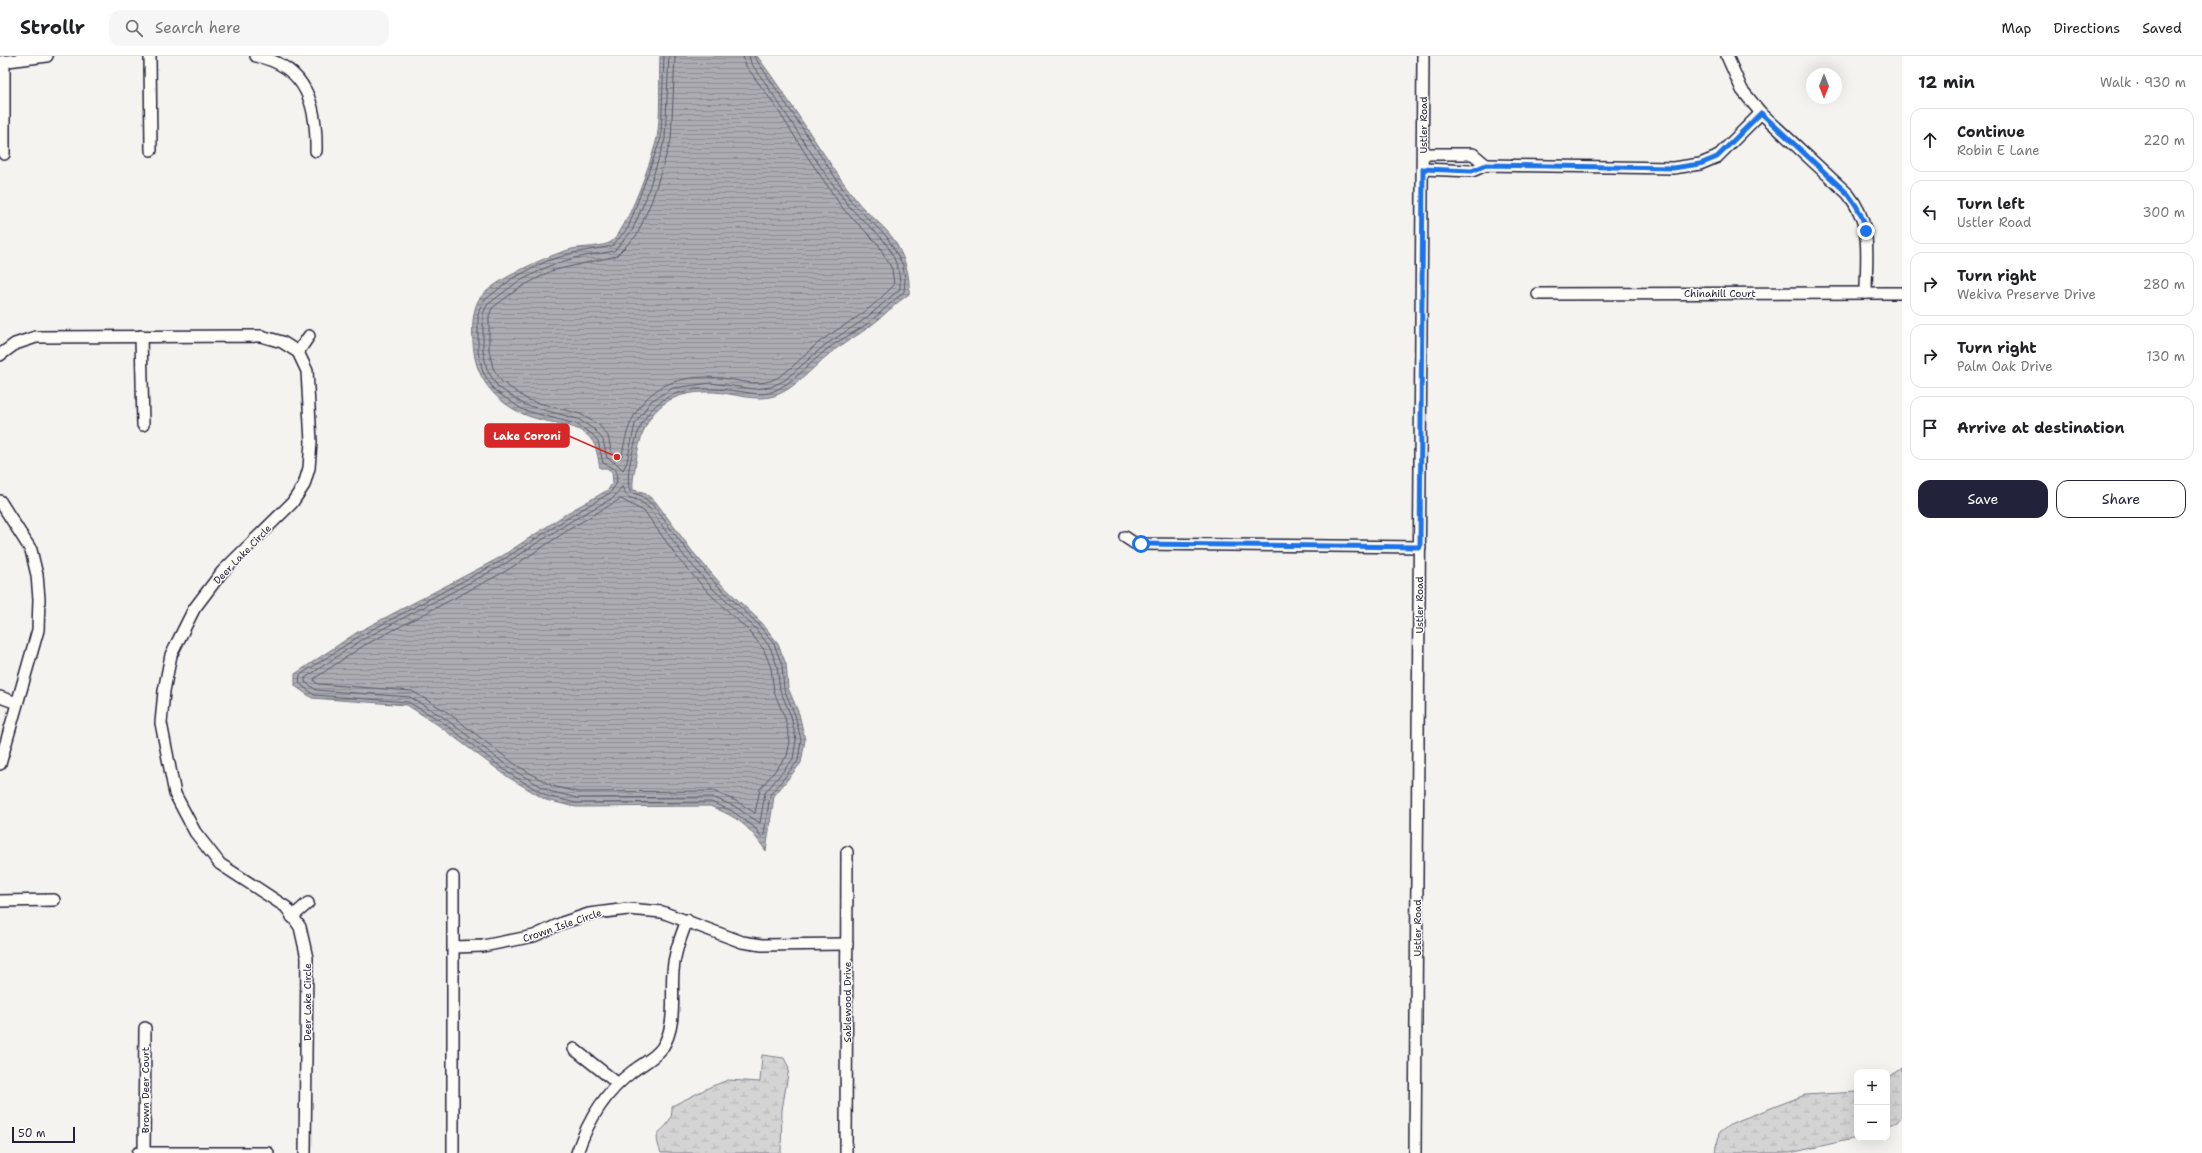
<!DOCTYPE html>
<html lang="en">
<head>
<meta charset="utf-8">
<style>
  :root { --surface:#fff; --page:#f6f6f6; --text:#202124; --muted:#757577; --line:#e0e0e0; --accent:#22223b }
  body { margin:0; font-family:"Shantell Sans",sans-serif; background:var(--page); color:var(--text) }
  .controls { position:absolute; right:12px; bottom:12px; display:grid; overflow:hidden; border-radius:8px; box-shadow:0 4px 16px #0002 }
  .controls button { width:36px; height:36px; display:grid; place-items:center; padding:0; border:0; border-bottom:1px solid var(--line); background:var(--surface); color:var(--text); font:20px sans-serif }
  .compass { position:absolute; left:1806px; top:12px; width:36px; height:36px; border-radius:50%; background:var(--surface); box-shadow:0 4px 16px #0002; rotate:180deg }
  .scale { position:absolute; left:12px; bottom:10px; width:63px; box-sizing:border-box; padding-left:4px; border:2px solid #22223b; border-top:0; font-size:11px; line-height:14px; white-space:nowrap; color:#22223b; -webkit-text-stroke:3px #fdfcf7; paint-order:stroke }
  .stop { position:absolute; width:12px; height:12px; margin:-9px; border:3px solid #1a73e8; border-radius:50%; background:#fff }
  .stop.end { background:#1a73e8; border-color:#fff; box-shadow:0 1px 4px #0008 }
  .list { margin:0; padding:0; list-style:none }
  h2 { display:flex; justify-content:space-between; align-items:center; height:52px; margin:0; padding:0 16px; font-size:17px }
  h2 small { font-size:13px; font-weight:400; color:var(--muted) }
  .list li { display:grid; grid-template-columns:26px 1fr auto; gap:12px; align-items:center; box-sizing:border-box; height:64px; margin:0 8px 8px; padding:0 8px; border:1px solid var(--line); border-radius:12px }
  .list b { display:block; font-size:15px; white-space:nowrap }
  .list p { margin:0; font-size:13px; white-space:nowrap; color:var(--muted) }
  .list em { font-size:13px; font-style:normal; color:var(--muted) }
  .actions { display:flex; gap:8px; padding:12px 16px }
  .actions a { flex:1; padding:9px 0; border:1px solid var(--accent); border-radius:12px; text-align:center; font-size:14px; color:var(--accent) }
  .actions .main { background:var(--accent); color:#fff }
  .icon { flex:none; width:22px; height:22px; fill:none; stroke:currentColor; stroke-width:2; stroke-linecap:round; stroke-linejoin:round }
  .map { position:relative; flex:none; width:1902px; height:1097px; overflow:hidden }
  header { display:flex; align-items:center; gap:24px; box-sizing:border-box; height:56px; padding:0 20px; background:var(--surface); border-bottom:1px solid var(--line) }
  header strong { font-size:19px }
  nav { display:flex; gap:22px; margin-inline-start:auto; font-size:14px }
  .search { width:280px; height:36px; background:var(--page); display:flex; align-items:center; gap:10px; box-sizing:border-box; padding:0 14px; border-radius:12px; color:var(--muted); font-size:15px }
  main { display:flex }
  aside { flex:1; background:var(--surface) }
  .map>svg:first-child { display:block }
</style>
</head>
<body>
<header>
<strong>Strollr</strong>
<div class="search"><svg class="icon" aria-label="search" viewBox="0 0 24 24"><circle cx="10" cy="10" r="6"/><path d="M15 15l6 6"/></svg>Search here</div>
<nav><a>Map</a><a>Directions</a><a>Saved</a></nav>
</header>
<main>
<div class="map">
<svg width="1902" height="1097" viewBox="0 0 1902 1097">
  <defs>
    <pattern id="wetland-marsh" width="20" height="14" patternUnits="userSpaceOnUse"><rect width="20" height="14" fill="#d5d4d5"/><path d="M1 5h8M5 5V1M11 12h8M15 12V8" fill="none" stroke="#b7b6b8"/></pattern>
    <pattern id="water-rules" width="6" height="5" patternUnits="userSpaceOnUse"><rect width="6" height="5" fill="#acacb2"/><path d="M0 2.5h6" fill="none" stroke="#8c8c92"/></pattern>
  </defs>
  <rect width="100%" height="100%" fill="#f4f3ef"/>
  <filter id="ink" filterUnits="userSpaceOnUse"><feTurbulence type="fractalNoise" baseFrequency=".025" numOctaves="2"/><feDisplacementMap in="SourceGraphic" scale="8" xChannelSelector="R" yChannelSelector="G"/><feConvolveMatrix kernelMatrix="1 2 1 2 8 2 1 2 1" color-interpolation-filters="sRGB"/></filter>
  <g filter="url(#ink)">
    <g fill="url(#wetland-marsh)" stroke="#7c7b88">
      <path d="M762 999 784 1002 789 1012 782 1054 781 1097H661C651 1071 663 1079 670 1063 672 1060 672 1054 672 1050L710 1031 728 1024 760 1026Z"/>
      <polygon points="1902,1011 1902,1060 1897,1066 1887,1070 1887,1023"/>
      <polygon points="1857,1036 1857,1082 1790,1097 1716,1097 1719,1077 1732,1067 1805,1039"/>
    </g>
    <path fill="url(#water-rules)" stroke="#757582" d="M660 0H757C792 47 821 97 856 144 868 160 887 170 897 189 906 206 910 219 909 238 894 248 883 261 869 271 856 281 841 288 829 298 812 312 795 333 774 340 755 346 733 337 714 336 664 334 643 357 636 405 635 415 632 423 633 434L643 436 655 445 692 495 719 526 761 566 777 586 786 608 788 632 799 658 805 684 801 707 774 740 766 795C748 769 739 762 710 750L576 751 546 744 508 721 438 669 407 649 312 642 295 630V618L356 577 499 502 569 456 608 434 613 426 612 416 607 412H600C598 403 597 390 591 383 579 368 555 368 538 363 506 355 478 330 474 296 472 281 471 259 478 245 488 226 551 198 572 193 581 191 604 191 611 186 627 175 652 103 657 82 661 59 659 24 660 0Z"/>
    <g fill="none" stroke-linecap="round" stroke-linejoin="round">
      <g stroke="#59596b" stroke-width="1">
        <path d="M664 0 661 82 628 172 612 190 573 197 547 205 513 222 482 246 478 258V296L483 316 494 334 523 354 576 368 592 378 598 385 603 407 616 414 617 427 610 437 571 460 501 505 358 581 300 619 299 627 314 639 408 646 441 665 510 718 547 740 576 747 711 746 732 755 754 771 762 781 764 779 770 739 798 705 801 684 795 659 784 633 782 609 774 588 758 568 717 529 689 497 652 448 642 440 630 436C625 420 632 399 636 383 650 334 691 329 736 335 748 336 762 341 774 335 794 326 809 308 826 294 839 284 854 277 867 268 880 258 891 246 904 236L905 223 903 209 887 181 853 148 754 0"/>
        <path d="M669 0 665 83 646 142 632 175 614 195 574 202 549 210 516 227 487 249 483 258V295L487 314 498 331 525 349 578 363 595 374 603 384 607 402 617 408 623 414 627 406 635 368 651 345 673 332 711 327 754 333 771 331 785 324 825 289 865 263 900 233C901 215 894 199 884 185 874 172 859 163 849 150 813 104 785 53 751 7L749 0"/>
        <path d="M675 0 671 84 652 144 637 179 616 200 551 215 519 232 492 252 489 260V294L493 312 502 326 528 344 580 358 599 369 608 380 612 398 619 402 622 400C630 342 663 316 722 322 737 324 755 330 770 325 790 318 805 296 822 284 834 275 848 268 860 259 872 251 884 239 894 229L892 213 878 188 844 154 809 103 774 48 746 10 743 0"/>
        <polygon points="622,431 628,441 640,445 649,452 685,501 713,533 755,572 770,591 777,610 780,634 791,660 796,684 793,703 765,737 760,767 734,750 712,741 577,742 549,735 513,714 443,661 410,641 316,634 305,626 305,622 360,585 503,509 573,464 613,442"/>
        <polygon points="621,443 645,456 680,505 709,537 750,576 764,594 771,612 774,636 785,662 790,685 787,700 760,733 755,757 736,745 713,735 578,736 552,730 516,709 447,656 412,635 318,628 314,625 315,622 363,590 506,515 576,469"/>
      </g>
      <g stroke="#22223b" stroke-width="14">
        <g id="minor">
          <polyline points="150,0 151,94"/>
          <path d="M256 0C307 10 317 50 316 95"/>
          <path d="M1727 0 1742 34 1761 57 1848 138C1873 169 1866 198 1866 237"/>
          <polyline points="0,6 47,0"/>
          <polyline points="4,98 4,5"/>
          <polyline points="1423,98 1473,98 1486,109"/>
          <polyline points="1423,113 1472,115 1486,109 1673,112 1700,108 1717,101 1761,57"/>
          <polyline points="1538,238 1902,237"/>
          <polyline points="141,280 143,369"/>
          <polyline points="298,296 309,280"/>
          <polyline points="0,299 15,288 36,281 261,280 282,286 298,296 307,315 311,386 309,412 304,429 292,447 222,516 194,553 171,599 164,635 161,667 175,738 195,776 220,808 286,851 300,871 307,902 305,1097"/>
          <polyline points="0,445 31,494 37,519 39,543 38,574 0,708"/>
          <polyline points="1125,481 1134,487 1141,488 1420,491"/>
          <polyline points="0,641 17,647"/>
          <polyline points="453,821 453,1097"/>
          <polyline points="0,845 54,844"/>
          <polyline points="292,861 308,847"/>
          <polyline points="454,891 483,890 534,880 562,867 589,858 628,853 662,856 742,886 762,889 847,888"/>
          <polyline points="574,993 617,1027"/>
          <polyline points="144,1096 145,972"/>
          <polyline points="138,1097 268,1097"/>
          <path d="M577 1097C588 1064 605 1036 633 1015 642 1008 655 1002 662 992 677 970 671 940 673 915 674 897 681 881 687 864"/>
          <polyline points="846,1097 847,796"/>
          <polyline points="1415,1097 1423,0"/>
        </g>
      </g>
      <use href="#minor" stroke="#fdfcf7" stroke-width="11"/>
    </g>
  </g>
  <g fill="none" stroke-linecap="round" stroke-linejoin="round" filter="url(#ink)">
    <path stroke="#1a73e8" stroke-width="5" d="M1141 488 1420 491 1423 113 1472 115 1486 109 1673 112 1700 108 1717 101 1761 57 1848 138C1857 150 1863 160 1866 175"/>
  </g>
  <g text-anchor="middle" stroke-width="3" stroke-linejoin="round" paint-order="stroke">
    <g font-size="10" fill="#22223b" stroke="#fdfcf7">
      <text transform="translate(1423 69) rotate(-90)" y="4">Ustler Road</text>
      <text x="1720" y="241">Chinahill Court</text>
      <text transform="translate(242 498) rotate(-46)" y="4">Deer Lake Circle</text>
      <text transform="translate(1419 549) rotate(-90)" y="4">Ustler Road</text>
      <text transform="translate(562 869) rotate(-19)" y="4">Crown Isle Circle</text>
      <text transform="translate(1417 872) rotate(-90)" y="4">Ustler Road</text>
      <text transform="translate(307 946) rotate(-90)" y="4">Deer Lake Circle</text>
      <text transform="translate(847 946) rotate(-90)" y="4">Sablewood Drive</text>
      <text transform="translate(145 1034) rotate(-90)" y="4">Brown Deer Court</text>
    </g>
  </g>
  <path fill="none" stroke="#d62828" stroke-width="1.5" d="M617 401L569 380"/>
  <circle fill="#d62828" stroke="#fdfcf7" stroke-width="1.5" cx="617" cy="401" r="4"/>
  <rect fill="#d62828" stroke="#d62828" stroke-width="1.5" x="485" y="368" width="84" height="23" rx="4"/>
  <g font-size="11" text-anchor="middle" font-weight="bold" fill="#fff">
    <text x="527" y="384">Lake Coroni</text>
  </g>
</svg>
<div class="controls">
<button>+</button>
<button>−</button>
</div>
<svg class="compass" viewBox="-18 -18 36 36"><path d="M0-13l5 13h-10z" fill="#e53935"/><path d="M0 13l5-13h-10z" fill="#757577"/></svg>
<div class="scale">50 m</div>
<div class="stop" style="left:1141px;top:488px"></div>
<div class="stop end" style="left:1866px;top:175px"></div>
</div>
<aside>
<h2>12 min<small>Walk · 930 m</small></h2>
<ul class="list">
<li><svg class="icon" aria-label="ahead" viewBox="0 0 24 24"><path d="M12 20V5M6 11l6-6 6 6"/></svg><div><b>Continue</b><p>Robin E Lane</p></div><em>220 m</em></li>
<li><svg class="icon" aria-label="left" viewBox="0 0 24 24"><path d="M17 20v-9H6M10 6l-5 5 5 5"/></svg><div><b>Turn left</b><p>Ustler Road</p></div><em>300 m</em></li>
<li><svg class="icon" aria-label="right" viewBox="0 0 24 24"><path d="M7 20v-9h11M14 6l5 5-5 5"/></svg><div><b>Turn right</b><p>Wekiva Preserve Drive</p></div><em>280 m</em></li>
<li><svg class="icon" aria-label="right" viewBox="0 0 24 24"><path d="M7 20v-9h11M14 6l5 5-5 5"/></svg><div><b>Turn right</b><p>Palm Oak Drive</p></div><em>130 m</em></li>
<li><svg class="icon" aria-label="arrive" viewBox="0 0 24 24"><path d="M6 21V4h12l-3 4 3 4H6"/></svg><div><b>Arrive at destination</b></div></li>
</ul>
<div class="actions"><a class="main">Save</a><a>Share</a></div>
</aside>
</main>
</body>
</html>
